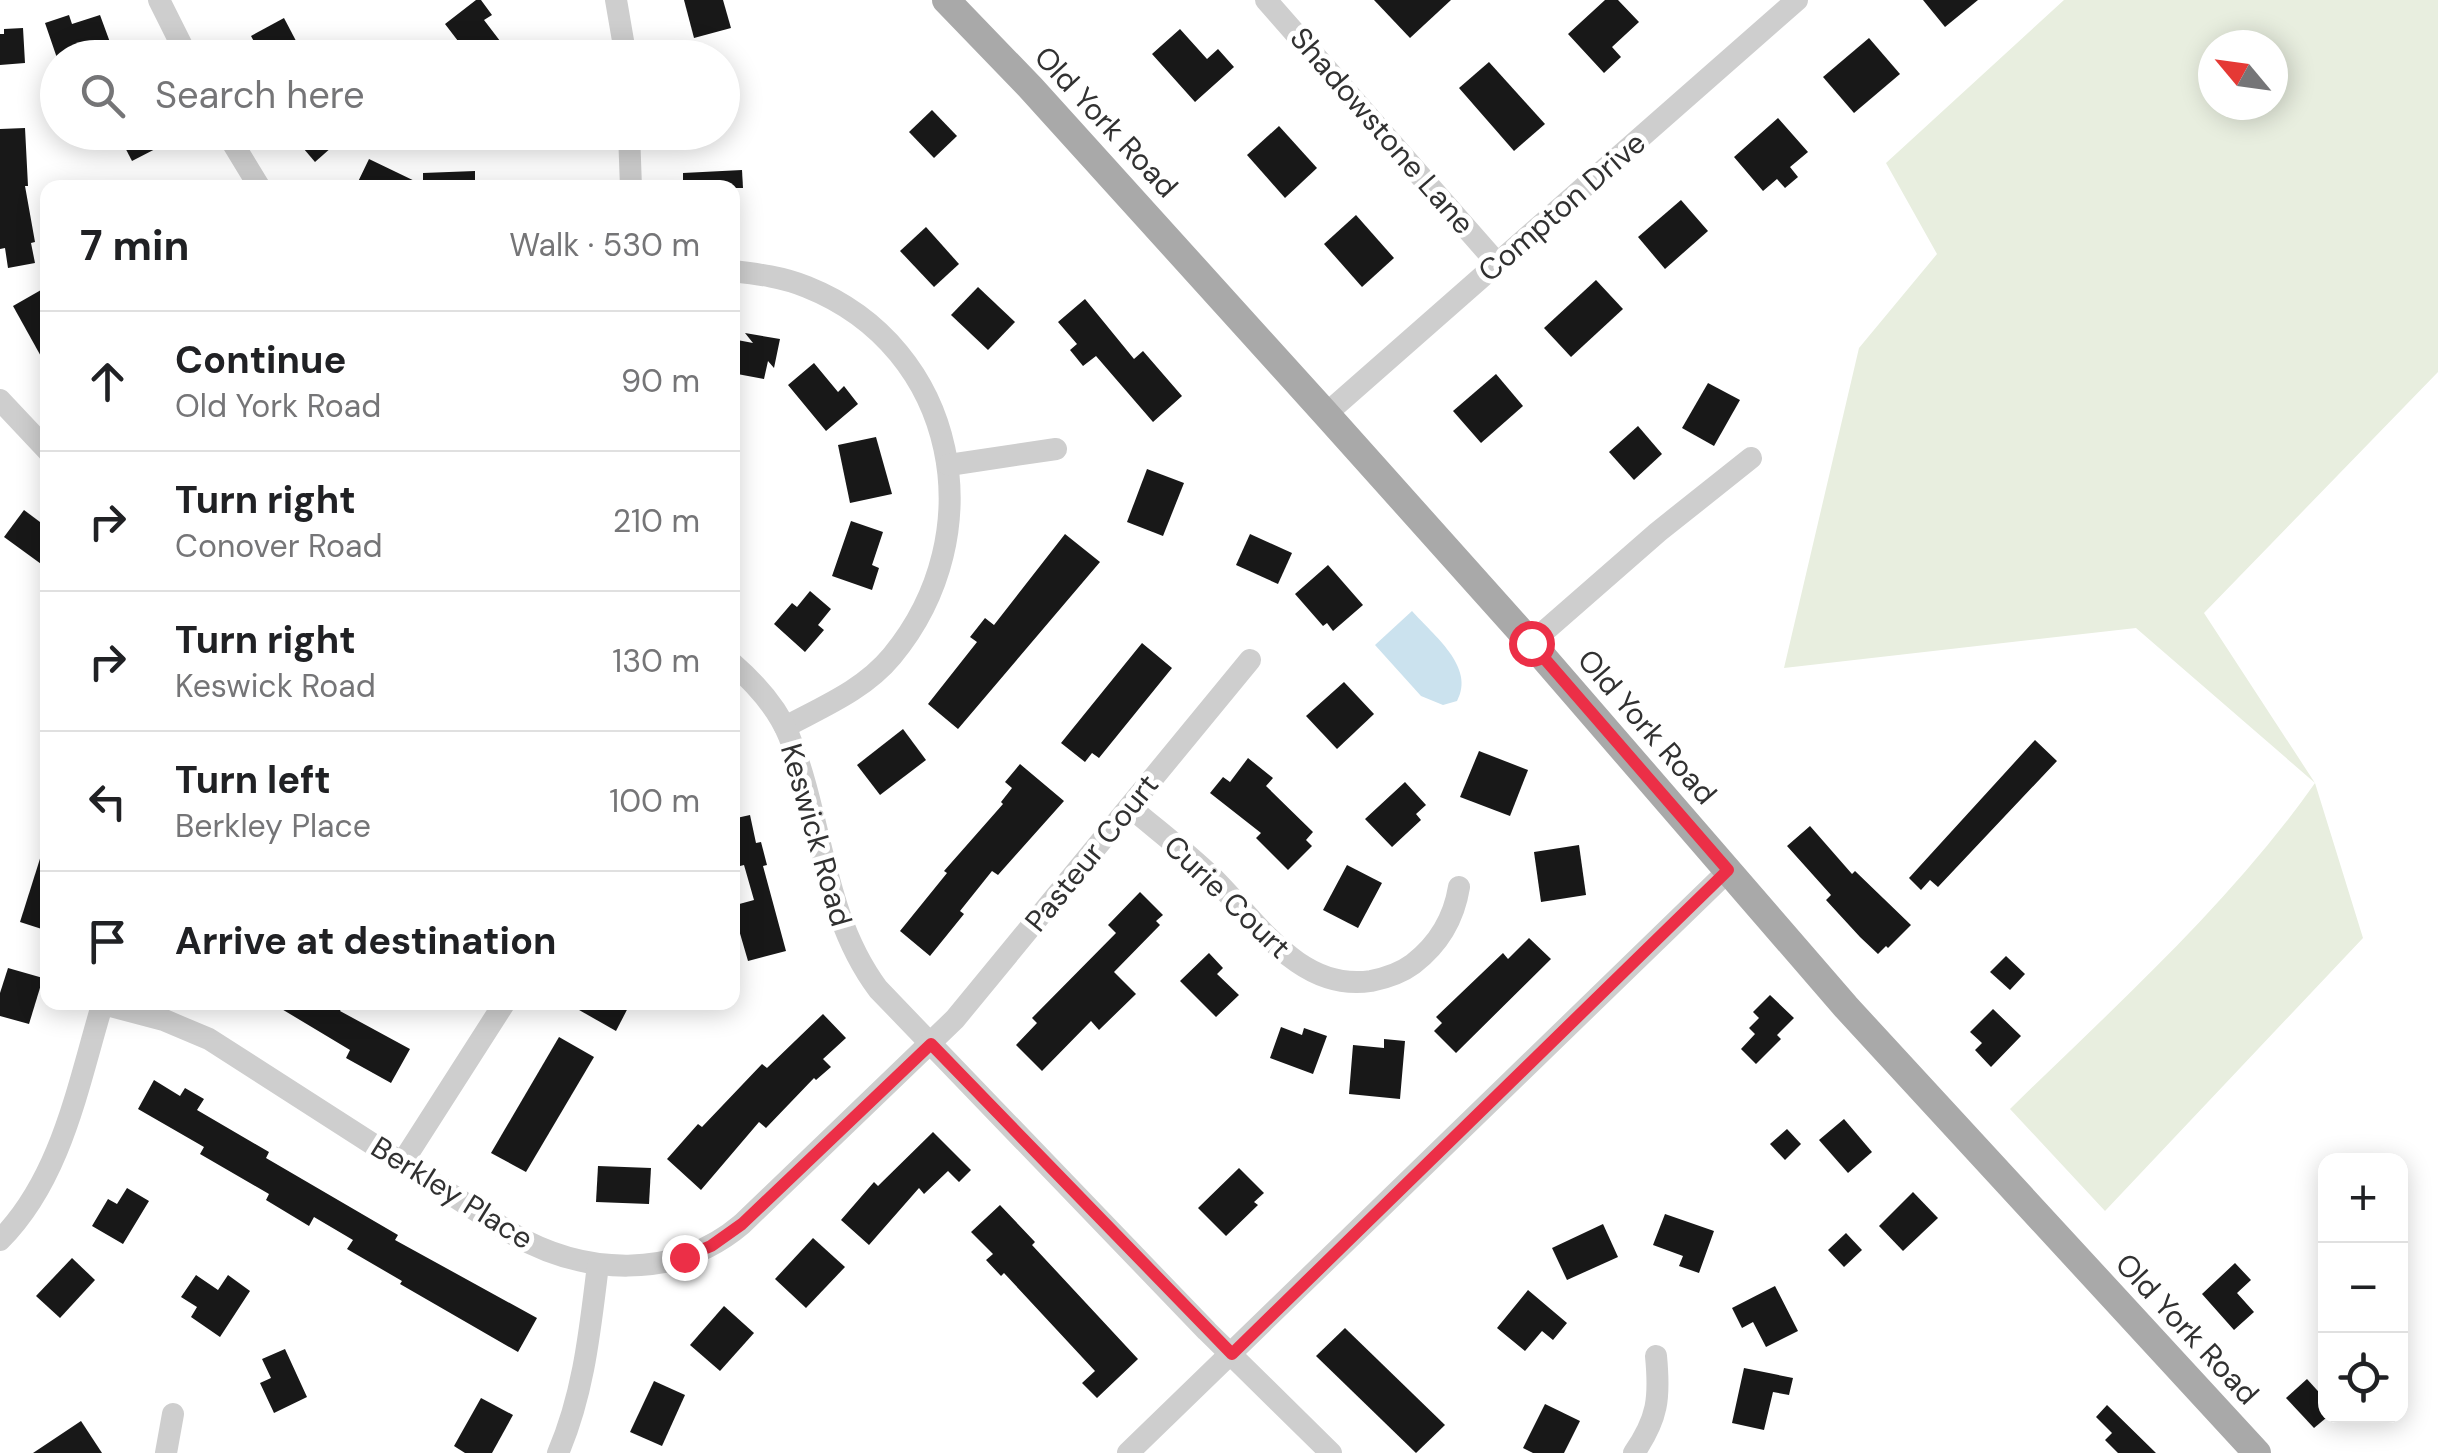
<!DOCTYPE html>
<html lang="en">
<head>
<meta charset="utf-8">
<style>
  :root { --surface:#fff; --page:#f2f2f2; --text:#202124; --muted:#757577; --line:#e0e0e0 }
  body { margin:0; font-family:"DM Sans",sans-serif; background:var(--page); color:var(--text) }
  .controls { position:absolute; right:30px; bottom:30px; display:grid; overflow:hidden; border-radius:20px; box-shadow:0 5px 25px #0003 }
  .controls button { width:90px; height:90px; display:grid; place-items:center; padding:0; border:0; border-bottom:2px solid var(--line); background:var(--surface); color:var(--text); font:50px sans-serif }
  .compass { position:absolute; left:2198px; top:30px; width:90px; height:90px; border-radius:50%; background:var(--surface); box-shadow:0 5px 25px #0003; rotate:299deg }
  .stop { position:absolute; width:30px; height:30px; margin:-22px; border:8px solid #ec2f47; border-radius:50%; background:#fff }
  .stop.end { background:#ec2f47; border-color:#fff; box-shadow:0 2px 10px #0008 }
  .list { margin:0; padding:0; list-style:none }
  h2 { display:flex; justify-content:space-between; align-items:center; height:130px; margin:0; padding:0 40px; font-size:42px }
  h2 small { font-size:32px; font-weight:400; color:var(--muted) }
  .list li { display:grid; grid-template-columns:65px 1fr auto; gap:30px; align-items:center; box-sizing:border-box; height:140px; padding:0 40px; border-top:2px solid var(--line) }
  .list b { display:block; font-size:38px; white-space:nowrap }
  .list p { margin:0; font-size:32px; white-space:nowrap; color:var(--muted) }
  .list em { font-size:32px; font-style:normal; color:var(--muted) }
  .icon { flex:none; width:55px; height:55px; fill:none; stroke:currentColor; stroke-width:2; stroke-linecap:round; stroke-linejoin:round }
  .map { position:relative; flex:none; width:2438px; height:1453px; overflow:hidden }
  .search { position:absolute; background:var(--surface); box-shadow:0 5px 25px #0003; left:40px; top:40px; width:700px; height:110px; display:flex; align-items:center; gap:25px; box-sizing:border-box; padding:0 35px; border-radius:55px; color:var(--muted); font-size:38px }
  .panel { position:absolute; background:var(--surface); box-shadow:0 5px 25px #0003; left:40px; top:180px; width:700px; height:830px; border-radius:20px }
  .map>svg:first-child { display:block }
</style>
</head>
<body>
<div class="map">
<svg width="2438" height="1453" viewBox="0 0 2438 1453">
  <rect width="100%" height="100%" fill="#fff"/>
  <path fill="#e8eedf" fill-rule="evenodd" d="M2064 0H2438V372L2204 613 2315 783 2363 938 2105 1211 2010 1109C2115 1006 2230 904 2315 783L2136 628 1784 668 1859 348 1937 254 1886 163ZM2213 45H2273V105H2213Z"/>
  <path fill="#cbe2ee" d="M1412 611C1433 635 1476 667 1457 701L1443 705 1421 696 1375 645Z"/>
  <g fill="#181818">
    <polygon points="476,0 481,0 492,15 484,20 513,58 471,58 445,24"/>
    <polygon points="684,0 723,0 731,28 694,38"/>
    <polygon points="1374,0 1451,0 1410,38"/>
    <polygon points="1605,0 1618,0 1639,22 1612,47 1621,57 1604,73 1568,34"/>
    <polygon points="1923,0 1978,0 1945,27"/>
    <polygon points="69,15 72,24 100,15 111,45 75,58 57,58 45,23"/>
    <polygon points="284,18 305,58 263,58 251,36"/>
    <polygon points="23,28 25,63 0,65 0,34 4,34 4,29"/>
    <polygon points="1180,29 1207,59 1218,49 1234,67 1195,102 1152,54"/>
    <polygon points="1869,38 1900,74 1854,113 1823,77"/>
    <polygon points="1489,62 1545,124 1514,151 1459,88"/>
    <polygon points="932,110 957,136 934,158 909,132"/>
    <polygon points="1778,118 1808,152 1790,167 1798,177 1785,188 1777,179 1763,191 1734,157"/>
    <polygon points="1279,126 1317,168 1285,198 1247,155"/>
    <polygon points="25,128 28,186 25,186 35,242 31,243 35,263 8,268 5,248 0,249 0,129"/>
    <polygon points="117,132 157,132 163,145 132,161"/>
    <polygon points="310,132 349,132 315,162 298,142"/>
    <polygon points="369,159 423,185 423,173 475,171 475,188 355,188"/>
    <polygon points="742,170 743,188 683,188 683,173"/>
    <polygon points="1681,200 1708,231 1665,269 1638,237"/>
    <polygon points="1356,215 1394,258 1362,287 1324,244"/>
    <polygon points="926,227 959,264 934,287 900,251"/>
    <polygon points="1596,280 1623,309 1571,357 1544,328"/>
    <polygon points="48,286 48,369 13,306"/>
    <polygon points="978,287 1015,322 988,350 951,315"/>
    <polygon points="1085,299 1134,359 1143,351 1182,396 1153,422 1096,356 1083,366 1070,350 1077,344 1058,322"/>
    <polygon points="745,333 780,339 774,368 768,361 764,379 732,373 732,339 753,343"/>
    <polygon points="814,363 838,392 844,386 858,404 826,431 788,385"/>
    <polygon points="1496,374 1523,406 1481,443 1453,411"/>
    <polygon points="1708,383 1740,400 1714,446 1682,428"/>
    <polygon points="1638,426 1662,454 1634,480 1609,452"/>
    <polygon points="876,437 892,494 850,503 838,445"/>
    <polygon points="1147,469 1184,483 1163,536 1127,522"/>
    <polygon points="24,510 48,528 48,569 4,537"/>
    <polygon points="851,521 883,532 872,565 879,568 872,590 832,576"/>
    <polygon points="1065,534 1100,562 958,729 928,704 977,642 970,637 985,618 994,625"/>
    <polygon points="1250,534 1292,553 1278,584 1236,565"/>
    <polygon points="1328,565 1363,605 1333,631 1327,623 1323,626 1295,594"/>
    <polygon points="810,591 831,609 818,625 824,630 805,652 774,624 792,603 797,607"/>
    <polygon points="1142,643 1172,668 1099,758 1092,753 1085,762 1061,743"/>
    <polygon points="1344,682 1374,714 1337,749 1306,716"/>
    <polygon points="903,729 926,760 880,795 857,765"/>
    <polygon points="2035,740 2057,761 1938,887 1930,880 1921,890 1909,878"/>
    <polygon points="1479,751 1528,770 1510,816 1460,797"/>
    <polygon points="1248,758 1273,778 1266,786 1313,832 1306,840 1312,846 1288,870 1256,838 1261,833 1210,793 1223,777 1230,782"/>
    <polygon points="1020,764 1064,801 998,875 992,871 960,911 964,914 930,956 900,931 947,873 944,871 1003,804 1001,802 1012,788 1005,782"/>
    <polygon points="1405,782 1426,805 1416,814 1421,820 1392,847 1365,819"/>
    <polygon points="750,815 756,843 761,842 767,865 763,866 786,951 748,961 732,906 754,900 744,865 732,868 732,819"/>
    <polygon points="1810,826 1852,874 1855,871 1911,925 1888,948 1886,946 1878,954 1860,937 1826,900 1831,895 1787,846"/>
    <polygon points="1579,845 1586,895 1541,902 1534,852"/>
    <polygon points="44,846 48,847 48,931 20,922"/>
    <polygon points="1347,865 1382,883 1358,928 1323,910"/>
    <polygon points="1140,892 1163,915 1156,921 1160,925 1114,972 1136,994 1099,1030 1091,1021 1042,1071 1016,1045 1037,1023 1032,1018 1116,933 1108,925"/>
    <polygon points="1529,938 1551,959 1456,1053 1434,1031 1442,1023 1436,1017 1503,953 1508,959"/>
    <polygon points="1209,953 1223,968 1217,974 1239,995 1216,1017 1180,981"/>
    <polygon points="2006,956 2025,974 2010,990 1990,972"/>
    <polygon points="8,968 43,978 29,1024 0,1016 0,993"/>
    <polygon points="1770,995 1794,1018 1777,1035 1781,1039 1756,1064 1741,1049 1755,1034 1749,1028 1759,1018 1753,1012"/>
    <polygon points="270,1002 345,1002 340,1011 410,1049 391,1083 346,1058 350,1050"/>
    <polygon points="565,1002 631,1002 616,1031"/>
    <polygon points="1993,1009 2021,1036 1991,1067 1975,1050 1982,1043 1970,1032"/>
    <polygon points="823,1014 846,1038 823,1059 831,1067 816,1080 814,1078 766,1128 759,1122 701,1190 667,1159 698,1124 702,1127 762,1064 767,1068"/>
    <polygon points="1281,1027 1302,1035 1304,1028 1327,1036 1313,1074 1270,1058"/>
    <polygon points="559,1037 594,1057 526,1172 491,1153"/>
    <polygon points="1384,1039 1405,1041 1400,1099 1349,1094 1353,1045 1384,1048"/>
    <polygon points="154,1080 180,1096 185,1088 204,1099 197,1110 269,1152 266,1158 398,1235 395,1240 537,1318 518,1352 400,1284 402,1281 347,1249 353,1240 314,1217 309,1226 266,1200 269,1194 200,1154 204,1147 138,1109"/>
    <polygon points="1844,1119 1872,1152 1848,1173 1819,1140"/>
    <polygon points="1787,1129 1801,1144 1785,1160 1770,1144"/>
    <polygon points="933,1132 971,1170 959,1182 948,1171 924,1194 919,1188 869,1245 841,1220 874,1182 878,1186"/>
    <polygon points="598,1166 651,1168 649,1204 596,1202"/>
    <polygon points="1239,1168 1264,1193 1254,1202 1258,1205 1226,1236 1198,1208"/>
    <polygon points="127,1188 149,1201 123,1244 92,1226 108,1199 117,1204"/>
    <polygon points="1913,1192 1938,1218 1903,1251 1879,1226"/>
    <polygon points="1000,1205 1035,1242 1032,1245 1138,1359 1097,1398 1082,1383 1095,1371 1004,1273 1001,1276 986,1260 993,1254 971,1232"/>
    <polygon points="1665,1214 1714,1231 1699,1273 1679,1266 1683,1256 1653,1245"/>
    <polygon points="1603,1224 1618,1257 1567,1280 1552,1248"/>
    <polygon points="1846,1233 1862,1250 1844,1267 1828,1250"/>
    <polygon points="813,1238 845,1267 806,1308 775,1279"/>
    <polygon points="72,1258 95,1280 60,1318 36,1296"/>
    <polygon points="2235,1263 2251,1280 2237,1293 2254,1312 2234,1330 2202,1294"/>
    <polygon points="196,1275 218,1290 228,1275 250,1291 220,1337 191,1317 197,1307 181,1297"/>
    <polygon points="1775,1286 1798,1331 1766,1347 1753,1322 1742,1328 1732,1308"/>
    <polygon points="1528,1290 1567,1323 1553,1340 1542,1331 1525,1351 1497,1328"/>
    <polygon points="724,1306 754,1333 720,1371 690,1345"/>
    <polygon points="1345,1328 1445,1425 1416,1453 1316,1356"/>
    <polygon points="285,1349 307,1397 274,1413 260,1383 271,1378 262,1359"/>
    <polygon points="1744,1368 1793,1378 1789,1395 1773,1392 1764,1430 1732,1423"/>
    <polygon points="2307,1379 2326,1400 2326,1418 2314,1428 2286,1398"/>
    <polygon points="654,1381 685,1395 662,1446 630,1432"/>
    <polygon points="481,1398 513,1415 492,1453 465,1453 454,1446"/>
    <polygon points="1545,1404 1580,1421 1564,1453 1533,1453 1523,1448"/>
    <polygon points="2107,1405 2156,1453 2118,1453 2105,1440 2112,1433 2096,1417"/>
    <polygon points="81,1421 102,1453 33,1453"/>
  </g>
  <g fill="none" stroke-linecap="round" stroke-linejoin="round">
    <g stroke="#cecece" stroke-width="22">
      <polyline points="159,0 188,58"/>
      <polyline points="616,0 626,58"/>
      <polyline points="1266,0 1497,263"/>
      <polyline points="226,132 260,188"/>
      <polyline points="629,132 631,188"/>
      <path d="M732 271C758 274 783 277 807 287 959 348 993 534 892 656 864 690 822 707 785 727"/>
      <polyline points="0,400 48,451"/>
      <polyline points="1326,414 1797,0"/>
      <polyline points="949,465 1056,449"/>
      <polyline points="1531,643 1658,532 1751,458"/>
      <path d="M732 663C755 683 777 707 789 736 823 819 822 914 878 989L1207 1331 1331 1453"/>
      <path d="M1130 807C1157 830 1186 852 1212 877 1257 921 1299 992 1371 981 1386 978 1401 973 1413 964 1439 944 1454 918 1459 887"/>
      <path d="M103 1004 164 1020 209 1039 511 1233C582 1275 675 1281 742 1224L955 1019 1250 660"/>
      <polyline points="402,1163 505,1002"/>
      <path d="M0 1240C62 1178 78 1084 103 1002"/>
      <polyline points="166,1453 173,1414"/>
      <path d="M558 1453C584 1393 590 1329 598 1265"/>
      <polyline points="1128,1453 1729,870"/>
      <path d="M1634 1453C1658 1418 1660 1398 1656 1356"/>
    </g>
    <polyline stroke="#a9a9a9" stroke-width="28" points="946,0 1030,87 1326,414 1531,643 1846,1007 2257,1453"/>
  </g>
  <g fill="none" stroke-linecap="round" stroke-linejoin="round">
    <polyline stroke="#ec2f47" stroke-width="12" points="684,1257 711,1246 742,1224 931,1044 1232,1354 1728,870 1531,643"/>
  </g>
  <g text-anchor="middle" stroke-width="10" stroke-linejoin="round" paint-order="stroke">
    <g font-size="30" fill="#313131" stroke="#fff">
      <text transform="translate(1106 122) rotate(47)" y="10">Old York Road</text>
      <text transform="translate(1382 131) rotate(49)" y="10">Shadowstone Lane</text>
      <text transform="translate(1562 207) rotate(-41)" y="10">Compton Drive</text>
      <text transform="translate(1647 727) rotate(49)" y="10">Old York Road</text>
      <text transform="translate(816 835) rotate(74)" y="10">Keswick Road</text>
      <text transform="translate(1092 853) rotate(-51)" y="10">Pasteur Court</text>
      <text transform="translate(1227 897) rotate(44)" y="10">Curie Court</text>
      <text transform="translate(452 1193) rotate(32)" y="10">Berkley Place</text>
      <text transform="translate(2187 1329) rotate(47)" y="10">Old York Road</text>
    </g>
  </g>
</svg>
<div class="controls">
<button>+</button>
<button>−</button>
<button><svg class="icon" aria-label="locate" viewBox="0 0 24 24"><circle cx="12" cy="12" r="6"/><path d="M12 2v4M12 18v4M2 12h4M18 12h4"/></svg></button>
</div>
<svg class="compass" viewBox="-18 -18 36 36"><path d="M0-13l5 13h-10z" fill="#e53935"/><path d="M0 13l5-13h-10z" fill="#757577"/></svg>
<div class="stop" style="left:1531px;top:643px"></div>
<div class="stop end" style="left:684px;top:1257px"></div>
<div class="search"><svg class="icon" aria-label="search" viewBox="0 0 24 24"><circle cx="10" cy="10" r="6"/><path d="M15 15l6 6"/></svg>Search here</div>
<section class="panel">
<h2>7 min<small>Walk · 530 m</small></h2>
<ul class="list">
<li><svg class="icon" aria-label="ahead" viewBox="0 0 24 24"><path d="M12 20V5M6 11l6-6 6 6"/></svg><div><b>Continue</b><p>Old York Road</p></div><em>90 m</em></li>
<li><svg class="icon" aria-label="right" viewBox="0 0 24 24"><path d="M7 20v-9h11M14 6l5 5-5 5"/></svg><div><b>Turn right</b><p>Conover Road</p></div><em>210 m</em></li>
<li><svg class="icon" aria-label="right" viewBox="0 0 24 24"><path d="M7 20v-9h11M14 6l5 5-5 5"/></svg><div><b>Turn right</b><p>Keswick Road</p></div><em>130 m</em></li>
<li><svg class="icon" aria-label="left" viewBox="0 0 24 24"><path d="M17 20v-9H6M10 6l-5 5 5 5"/></svg><div><b>Turn left</b><p>Berkley Place</p></div><em>100 m</em></li>
<li><svg class="icon" aria-label="arrive" viewBox="0 0 24 24"><path d="M6 21V4h12l-3 4 3 4H6"/></svg><div><b>Arrive at destination</b></div></li>
</ul>
</section>
</div>
</body>
</html>
